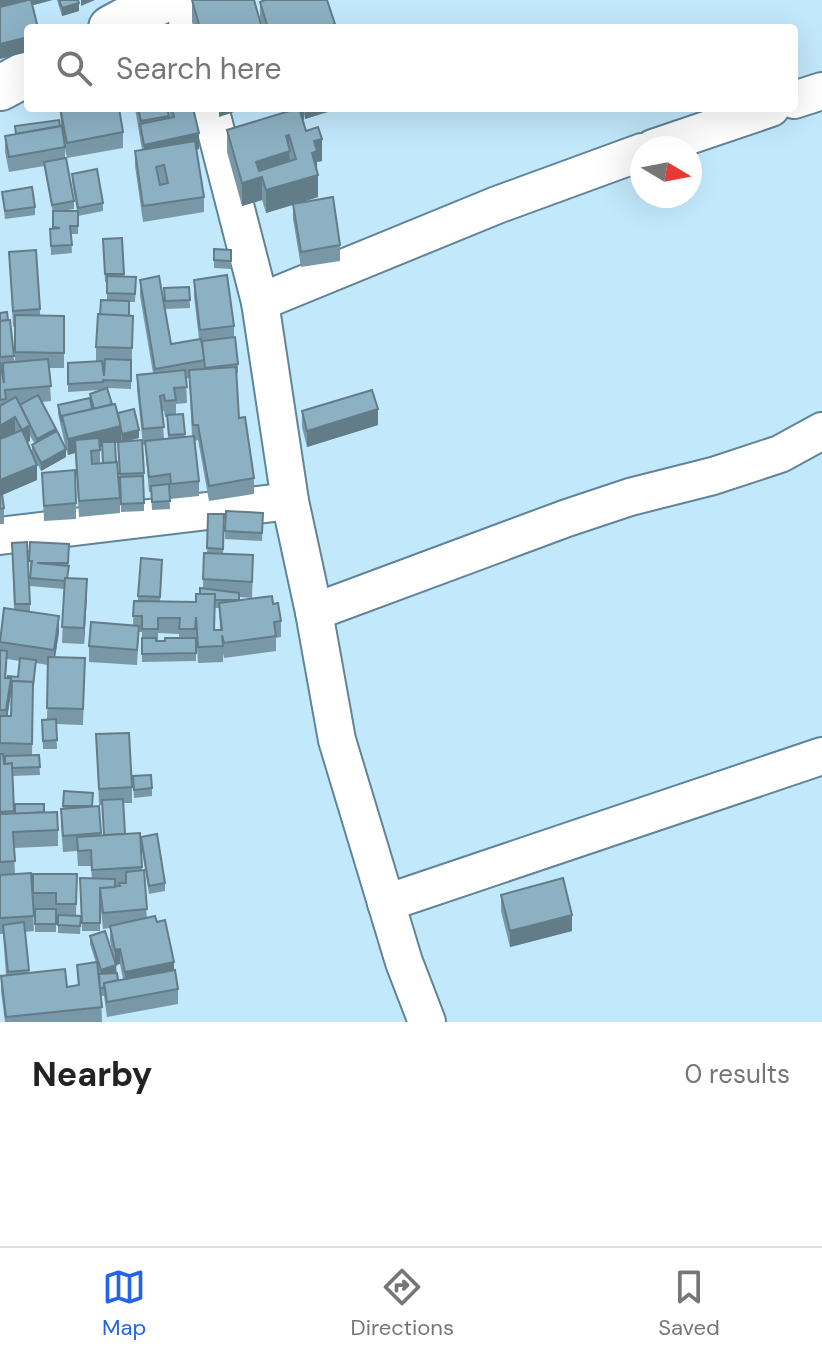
<!DOCTYPE html>
<html lang="en">
<head>
<meta charset="utf-8">
<style>
  :root { --surface:#fff; --page:#f6f6f6; --text:#222; --muted:#767676; --line:#e0e0e0; --accent:#2563eb }
  body { margin:0; font-family:"DM Sans",sans-serif; background:var(--page); color:var(--text) }
  .compass { position:absolute; left:630px; top:136px; width:72px; height:72px; border-radius:50%; background:var(--surface); box-shadow:0 8px 32px #0002; rotate:100deg }
  .list { margin:0; padding:0; list-style:none }
  h2 { display:flex; justify-content:space-between; align-items:center; height:104px; margin:0; padding:0 32px; font-size:34px }
  h2 small { font-size:26px; font-weight:400; color:var(--muted) }
  .icon { flex:none; width:44px; height:44px; fill:none; stroke:currentColor; stroke-width:2; stroke-linecap:round; stroke-linejoin:round }
  .map { position:relative; flex:none; width:822px; height:1022px; overflow:hidden }
  .search { position:absolute; background:var(--surface); box-shadow:0 8px 32px #0002; left:24px; right:24px; top:24px; height:88px; display:flex; align-items:center; gap:20px; box-sizing:border-box; padding:0 28px; border-radius:8px; color:var(--muted); font-size:30px }
  .sheet { height:224px; background:var(--surface) }
  nav { display:flex; justify-content:space-around; align-items:center; box-sizing:border-box; height:112px; border-top:2px solid var(--line); background:var(--surface); font-size:22px; color:var(--muted) }
  nav a { display:grid; justify-items:center; gap:4px }
  nav .on { color:var(--accent) }
  .map>svg:first-child { display:block }
</style>
</head>
<body>
<div class="map">
<svg width="822" height="1022" viewBox="0 0 822 1022">
  <rect width="100%" height="100%" fill="#c2e8fb"/>
  <g fill="none" stroke-linecap="round" stroke-linejoin="round">
    <g stroke="#618496" stroke-width="40">
      <g id="minor">
        <polyline points="182,0 189,28"/>
        <polyline points="794,100 822,91"/>
        <polyline points="210,108 260,302 290,501 314,612 337,740 404,962 427,1022"/>
        <polyline points="653,148 771,108"/>
        <polyline points="260,302 497,205 642,152"/>
        <polyline points="0,536 290,501"/>
        <polyline points="314,612 567,518 630,497 713,476 780,454 822,431"/>
        <polyline points="386,903 822,756"/>
      </g>
    </g>
    <g stroke="#618496" stroke-width="48">
      <g id="tertiary">
        <polyline points="111,28 163,0"/>
        <polyline points="0,88 28,73"/>
      </g>
    </g>
    <use href="#minor" stroke="#fff" stroke-width="36"/>
    <use href="#tertiary" stroke="#fff" stroke-width="44"/>
  </g>
  <g fill="#7898a8" fill-rule="evenodd">
    <polygon points="57,0 78,0 79,11 62,16"/>
    <polygon points="192,0 262,28 194,28 192,22"/>
    <polygon points="260,2 335,28 263,28 260,18"/>
    <polygon points="60,108 119,108 123,132 123,148 67,158 65,149 65,158 74,201 74,209 62,211 77,211 72,182 72,174 103,203 103,211 78,216 78,234 71,234 72,253 51,255 50,229 53,229 53,213 44,166 9,172 5,152 5,136 15,134 15,126 61,126"/>
    <polygon points="135,108 167,108 169,118 171,118 168,108 193,108 199,149 197,150 204,197 204,212 143,222 135,166 135,151 142,150"/>
    <polygon points="287,108 338,108 305,119 304,114 304,120 303,120 306,131 322,161 317,162 318,197 303,202 340,245 340,261 301,267 293,219 293,205 266,213 262,200 242,206 227,152 227,130 288,111"/>
    <polygon points="2,192 35,207 35,215 5,219"/>
    <path d="M103 239 124 274V277H136L135 302H129V316H133L131 389 108 388 112 404 118 413 139 438 127 441 144 473V511L121 512 118 443H115L120 498V513L79 517 75 453 68 455 66 449V457L41 471 34 457 37 480 2 495 4 508V524H0V313L15 362V326L13 327 9 252 40 309V316H64V368H49L51 401 42 402 56 432 66 449 58 414V405L90 398V394L100 390 68 392V363L96 362V347L100 315 107 300V282H105ZM30 436 35 444 32 445V452L28 442 30 441ZM100 447H102L103 463 100 464Z"/>
    <polygon points="231,250 231,269 214,268 214,260"/>
    <path d="M140 280 171 344 199 339 194 296V280L234 326V337L238 364V373H236L239 418 254 478V494L209 501 198 440 195 441 199 481V496L171 499 170 490H169L170 509 152 510 151 492H149L145 445H143L137 390V375L153 373 140 296ZM189 378 192 436 185 437 183 414 176 415V404L187 403 186 379ZM162 411H164L165 417H167L168 438 164 439Z"/>
    <polygon points="189,287 190,308 165,309 164,288"/>
    <polygon points="302,411 378,425 307,447 302,427"/>
    <polygon points="42,473 76,503 76,519 44,521"/>
    <polygon points="226,511 263,513 262,541 225,539"/>
    <path d="M208 514H224L223 554 253 571 252 598 239 597V600L273 604 281 621V637L276 638V651L224 658 223 653V662L198 663 196 632V661L142 662V632H139L137 665 89 662V646L133 625 134 601H138V596L162 568 160 601 196 602 203 589 204 553H207ZM215 608H219L220 630H214ZM158 633 179 634V638L158 641Z"/>
    <polygon points="30,542 69,544 68,578 87,595 84,644 62,643 64,589 30,586"/>
    <path d="M12 543 30 604V612L59 632 55 657 85 658 83 725 56 724 57 749H43L42 720 47 719 48 665 36 663 33 693 32 755H39L40 775 12 776 14 814 44 812 58 830V846L14 848 15 874 33 904V874H77L76 916H81L80 934 58 933V919H56V909L33 908 34 931 25 932 29 973 67 987 78 986 77 965 96 963 90 944V936L113 955 110 941V928L103 929 100 900V931H82L80 878 92 879 91 866H78L77 851 63 852 61 825V809H63L64 791 92 806H99L101 835H104L102 805H99L96 734 132 787V803H123L125 834 140 833 142 871 147 918 157 922 174 970 178 989V1004L107 1017 104 996H101L102 1022H5L1 991V976L6 975 3 934H0V633L14 609ZM7 659 20 661 18 677 6 678ZM11 692V716H7ZM120 964 123 979 118 980 116 965Z"/>
    <polygon points="133,776 152,788 152,796 134,798"/>
    <polygon points="141,837 165,883 165,891 149,894 141,845"/>
    <polygon points="501,895 572,931 510,947 501,911"/>
    <rect x="35" y="909" width="21" height="23"/>
  </g>
  <g fill="#627c88">
    <polygon points="0,0 53,0 0,14"/>
    <polygon points="81,0 95,0 81,6"/>
    <polygon points="79,3 79,11 62,16 62,8"/>
    <polygon points="28,37 28,52 0,59 0,44"/>
    <polygon points="219,108 240,108 240,110 219,117"/>
    <polygon points="292,108 304,108 304,120 292,124"/>
    <polygon points="315,108 338,108 338,109 305,119 305,111"/>
    <polygon points="199,133 199,149 144,161 144,145"/>
    <polygon points="289,135 290,174 262,177 262,200 242,206 242,183 256,162 286,136"/>
    <polygon points="322,139 322,161 317,162 317,174 312,153 314,141"/>
    <polygon points="318,175 318,197 266,213 266,190"/>
    <polygon points="378,409 378,425 307,447 307,431"/>
    <polygon points="15,417 15,433 0,441 0,426"/>
    <polygon points="30,425 30,441 22,445 22,430"/>
    <polygon points="121,426 121,442 76,453 75,440 75,453 68,455 68,439"/>
    <polygon points="56,429 56,437 37,447 37,439"/>
    <polygon points="139,430 139,438 122,442 122,434"/>
    <polygon points="66,449 66,457 41,471 41,463"/>
    <polygon points="37,465 37,480 0,496 0,480"/>
    <polygon points="87,579 87,595 84,644 84,628"/>
    <polygon points="59,616 59,632 54,665 54,650"/>
    <polygon points="11,678 11,694 6,726 6,710"/>
    <polygon points="572,915 572,931 510,947 510,931"/>
    <polygon points="120,949 120,964 115,965 115,950"/>
    <polygon points="174,962 174,977 125,988 125,972"/>
    <polygon points="116,965 116,974 101,978 101,970"/>
  </g>
  <g fill="#8cb1c3" stroke="#627c88" stroke-width="2" fill-rule="evenodd">
    <polygon points="28,0 31,0 38,28 28,28 28,37 0,44 0,7"/>
    <polygon points="59,0 78,0 79,3 62,8"/>
    <polygon points="192,0 254,0 262,28 200,28"/>
    <polygon points="265,0 327,0 335,24 323,28 268,28 260,2"/>
    <polygon points="60,108 119,108 123,132 67,143"/>
    <polygon points="138,108 167,108 169,116 141,121"/>
    <polygon points="172,108 193,108 199,133 144,145 140,124 174,117"/>
    <path d="M299 108 306 131 318 127 322 139 314 141 317 151 312 153 318 175 266 190 262 177 242 183 227 130ZM289 135 296 159 259 171 256 162 290 151 286 136Z"/>
    <polygon points="59,120 60,126 16,134 15,126"/>
    <polygon points="62,126 65,147 9,157 5,136"/>
    <path d="M195 141 204 197 143 206 135 151ZM164 165 168 183 160 185 156 167Z"/>
    <polygon points="66,158 74,201 52,205 44,162"/>
    <polygon points="97,169 103,203 78,208 72,174"/>
    <polygon points="32,187 35,207 5,211 2,192"/>
    <polygon points="333,197 340,245 301,252 293,204"/>
    <polygon points="53,211 78,211 78,226 70,226 72,245 51,246 50,229 60,228 53,227"/>
    <polygon points="122,238 124,274 105,274 103,239"/>
    <polygon points="214,249 231,250 231,261 214,260"/>
    <polygon points="36,250 40,309 13,311 9,252"/>
    <polygon points="227,275 234,326 200,330 194,280"/>
    <polygon points="107,276 136,277 135,294 107,293"/>
    <polygon points="159,276 171,344 201,339 205,360 155,369 140,280"/>
    <polygon points="189,287 190,300 165,301 164,288"/>
    <polygon points="101,300 129,301 129,316 100,315"/>
    <polygon points="7,312 8,320 0,321 0,313"/>
    <polygon points="98,314 133,316 132,348 96,347"/>
    <polygon points="15,315 64,316 64,353 15,352"/>
    <polygon points="10,320 14,356 0,357 0,321"/>
    <polygon points="235,337 238,364 205,368 202,341"/>
    <polygon points="48,359 51,386 5,390 6,399 0,400 0,362 4,383 3,363"/>
    <polygon points="105,359 131,360 131,381 103,380 103,382 68,384 68,363 102,361 104,376"/>
    <polygon points="236,367 239,418 245,417 254,478 209,486 198,425 193,425 189,370"/>
    <polygon points="185,370 187,387 174,388 176,400 165,401 164,395 160,396 164,427 143,429 137,375"/>
    <polygon points="107,388 112,404 94,409 90,394"/>
    <polygon points="372,390 378,409 307,431 302,411"/>
    <polygon points="38,395 56,429 37,439 20,405"/>
    <polygon points="16,397 30,425 22,430 37,465 0,480 4,508 0,509 0,439 22,430 15,417 0,426 0,406"/>
    <polygon points="90,398 92,409 62,416 62,422 58,405"/>
    <polygon points="115,404 121,426 68,439 62,416"/>
    <polygon points="134,409 139,430 122,434 118,413"/>
    <polygon points="183,414 185,434 169,435 167,415"/>
    <polygon points="57,431 66,449 41,463 32,445"/>
    <polygon points="194,436 199,481 171,484 170,474 149,477 145,441"/>
    <polygon points="99,438 100,450 91,451 92,464 117,462 120,498 79,501 75,440"/>
    <polygon points="142,440 144,473 120,474 118,442"/>
    <polygon points="102,442 115,442 116,462 103,463"/>
    <polygon points="75,470 76,503 44,506 42,473"/>
    <polygon points="143,476 144,503 121,504 120,477"/>
    <polygon points="169,484 170,501 152,502 151,486"/>
    <polygon points="226,511 263,513 262,533 225,531"/>
    <polygon points="208,514 224,514 223,549 207,548"/>
    <polygon points="27,542 30,604 15,604 12,543"/>
    <polygon points="30,542 69,544 68,563 37,563 69,566 67,578 65,578 65,581 30,578 32,561 29,561"/>
    <polygon points="204,553 253,555 252,582 203,579"/>
    <polygon points="141,558 162,560 160,597 138,596"/>
    <polygon points="65,578 87,579 84,628 62,627"/>
    <polygon points="200,588 239,593 239,600 214,600 215,594 200,594"/>
    <polygon points="196,594 215,594 214,630 222,630 219,603 272,596 273,604 278,603 281,621 274,622 276,636 224,643 222,635 223,646 198,647 196,617 195,629 179,629 180,618 158,618 158,629 142,629 142,616 133,616 134,601 196,602"/>
    <polygon points="4,608 59,616 54,650 0,642"/>
    <polygon points="91,622 139,626 137,650 89,646"/>
    <polygon points="142,638 156,638 156,641 165,641 165,638 196,638 196,653 142,654"/>
    <polygon points="0,650 7,651 5,678 11,678 6,710 0,710"/>
    <polygon points="48,657 85,658 83,709 47,708"/>
    <polygon points="20,658 36,660 33,686 33,682 12,681 11,684 11,678 8,678 8,676 18,677"/>
    <polygon points="12,681 33,682 32,744 0,743 0,716 11,716"/>
    <polygon points="56,719 57,740 43,741 42,720"/>
    <polygon points="129,733 132,787 99,789 96,734"/>
    <polygon points="0,754 3,754 4,764 12,763 14,811 0,812"/>
    <polygon points="39,755 40,767 12,768 12,763 5,764 5,756"/>
    <polygon points="151,775 152,788 134,790 133,776"/>
    <polygon points="64,791 93,793 92,806 63,806"/>
    <polygon points="123,799 125,834 104,835 102,800"/>
    <polygon points="15,804 44,804 44,812 15,814"/>
    <polygon points="99,806 101,833 63,836 61,809"/>
    <polygon points="57,812 58,830 13,832 15,861 0,862 0,814"/>
    <polygon points="140,833 142,867 92,870 91,850 78,851 77,837"/>
    <polygon points="157,834 165,883 149,886 141,837"/>
    <polygon points="144,870 147,909 103,913 100,888 120,886 119,883 126,883 126,872"/>
    <polygon points="31,873 34,916 0,918 0,875"/>
    <polygon points="33,874 77,874 76,904 56,904 56,893 33,893"/>
    <polygon points="80,878 115,879 115,887 100,888 100,923 82,923"/>
    <polygon points="563,878 572,915 510,931 501,895"/>
    <rect x="35" y="909" width="21" height="15"/>
    <polygon points="58,915 81,916 80,926 58,925"/>
    <polygon points="155,916 157,922 165,920 174,962 125,972 120,949 115,950 110,926"/>
    <polygon points="24,922 29,970 8,972 3,925"/>
    <polygon points="105,931 116,965 101,970 90,936"/>
    <polygon points="97,962 102,1007 6,1017 1,976 65,969 67,987 79,985 77,965"/>
    <polygon points="175,970 178,989 107,1002 104,983"/>
    <polygon points="117,973 118,980 104,983 104,988 100,988 99,974"/>
  </g>
</svg>
<svg class="compass" viewBox="-18 -18 36 36"><path d="M0-13l5 13h-10z" fill="#e53935"/><path d="M0 13l5-13h-10z" fill="#767676"/></svg>
<div class="search"><svg class="icon" aria-label="search" viewBox="0 0 24 24"><circle cx="10" cy="10" r="6"/><path d="M15 15l6 6"/></svg>Search here</div>
</div>
<section class="sheet">
<h2>Nearby<small>0 results</small></h2>
<ul class="list">
</ul>
</section>
<nav>
<a class="on"><svg class="icon" aria-label="map" viewBox="0 0 24 24"><path d="M3 6l6-2 6 2 6-2v14l-6 2-6-2-6 2zM9 4v14M15 6v14"/></svg>Map</a>
<a><svg class="icon" aria-label="directions" viewBox="0 0 24 24"><path d="M12 3l9 9-9 9-9-9zM9 14v-3h6M13 9l2 2-2 2"/></svg>Directions</a>
<a><svg class="icon" aria-label="saved" viewBox="0 0 24 24"><path d="M7 4h10v16l-5-4-5 4z"/></svg>Saved</a>
</nav>
</body>
</html>
